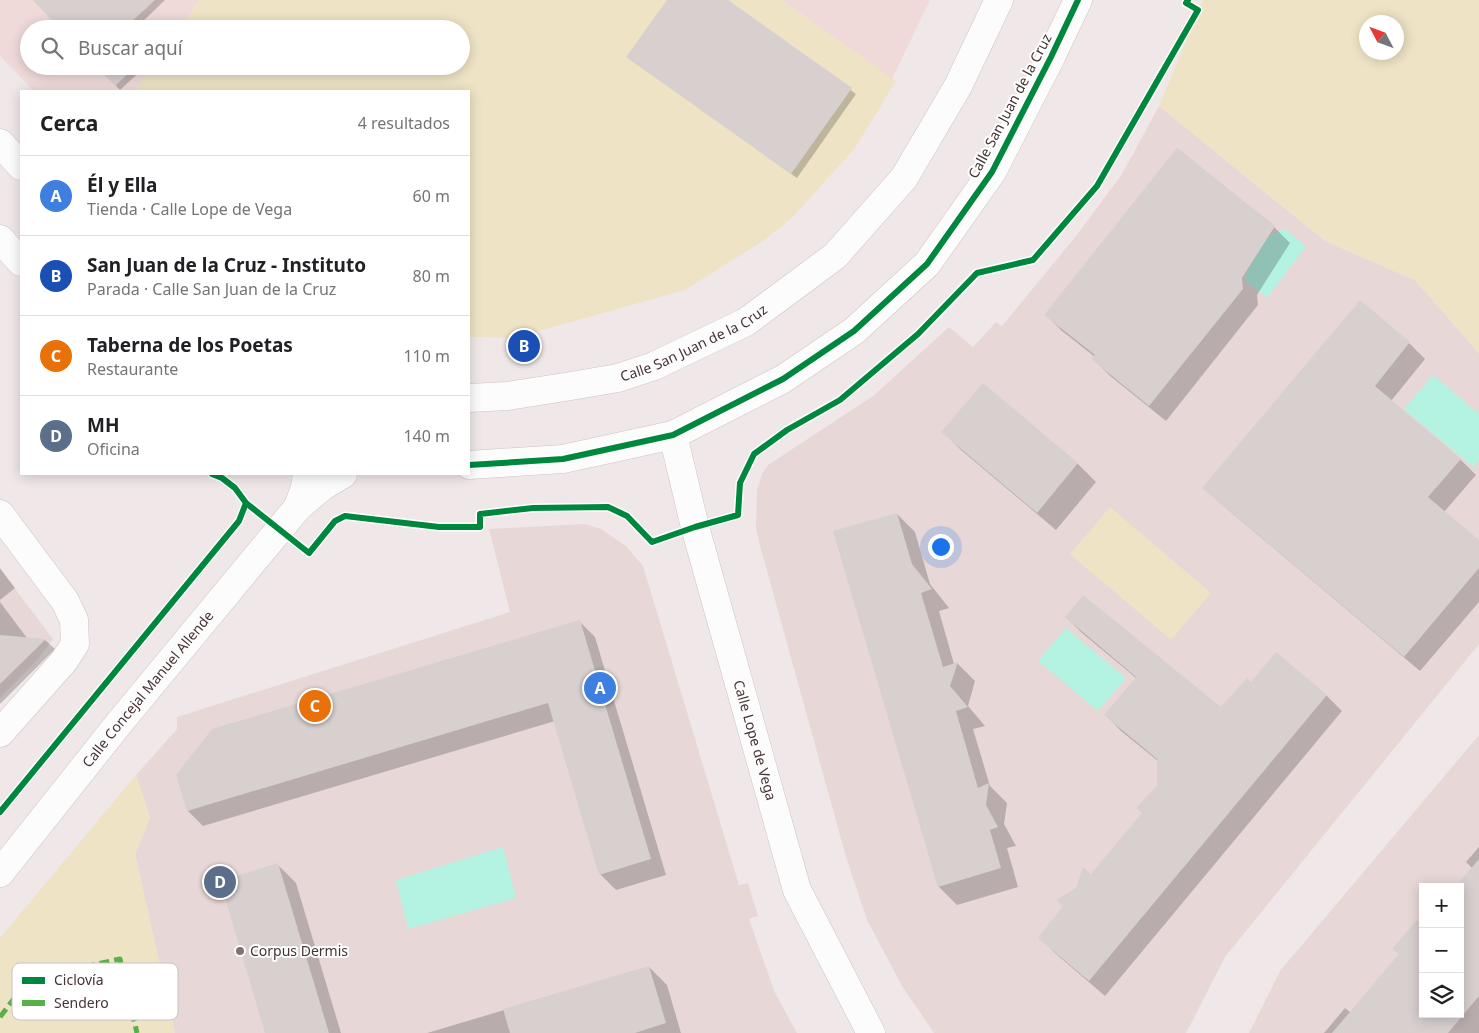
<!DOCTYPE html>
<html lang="es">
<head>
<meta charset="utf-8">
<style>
  :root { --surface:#fff; --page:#f6f6f6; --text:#202124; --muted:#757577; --line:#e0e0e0; --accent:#db2777 }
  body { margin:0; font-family:"Noto Sans",sans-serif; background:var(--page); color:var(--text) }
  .controls { position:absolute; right:15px; bottom:15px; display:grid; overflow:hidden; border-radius:0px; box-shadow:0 2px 12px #0003 }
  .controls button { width:45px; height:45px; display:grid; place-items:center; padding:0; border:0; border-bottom:1px solid var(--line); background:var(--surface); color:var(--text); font:25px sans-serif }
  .compass { position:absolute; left:1359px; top:15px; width:45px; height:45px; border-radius:50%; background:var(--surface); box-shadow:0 2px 12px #0003; rotate:311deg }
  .you { position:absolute; left:940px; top:546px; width:18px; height:18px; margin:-12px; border:4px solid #fff; border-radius:50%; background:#1a73e8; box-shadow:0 0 0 8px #1a73e833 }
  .badge { display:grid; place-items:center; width:32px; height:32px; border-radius:50%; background:var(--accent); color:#fff; font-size:16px; font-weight:700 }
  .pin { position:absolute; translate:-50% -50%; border:2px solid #fff; box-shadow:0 1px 5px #0006 }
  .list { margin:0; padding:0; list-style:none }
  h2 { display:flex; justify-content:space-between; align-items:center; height:65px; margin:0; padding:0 20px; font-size:21px }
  h2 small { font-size:16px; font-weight:400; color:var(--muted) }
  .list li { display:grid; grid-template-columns:32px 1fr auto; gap:15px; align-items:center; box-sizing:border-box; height:80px; padding:0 20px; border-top:1px solid var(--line) }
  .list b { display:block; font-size:19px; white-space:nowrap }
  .list p { margin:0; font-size:16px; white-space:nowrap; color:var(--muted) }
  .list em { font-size:16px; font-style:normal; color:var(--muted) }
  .icon { flex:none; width:28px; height:28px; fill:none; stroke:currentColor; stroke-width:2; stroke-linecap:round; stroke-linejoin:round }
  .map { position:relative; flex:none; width:1479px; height:1033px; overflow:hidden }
  .search { position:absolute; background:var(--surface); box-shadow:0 2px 12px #0003; left:20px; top:20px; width:450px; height:55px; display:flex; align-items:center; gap:12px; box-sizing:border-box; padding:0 18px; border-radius:28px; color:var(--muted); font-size:19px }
  .panel { position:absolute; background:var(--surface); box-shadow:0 2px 12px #0003; left:20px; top:90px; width:450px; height:385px; border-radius:0px }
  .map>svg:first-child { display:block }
</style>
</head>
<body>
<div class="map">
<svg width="1479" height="1033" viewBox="0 0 1479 1033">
  <rect width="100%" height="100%" fill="#f0e8e8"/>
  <g fill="#e7d8d7" fill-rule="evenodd">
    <polygon points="1159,106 1325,241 1415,280 1479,353 1479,644 1225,957 1186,1033 934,1033 902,986 867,920 846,857 759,542 756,528 757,490 762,474 768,465 873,396 949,327 973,347 996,322 1002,326 1076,236 1122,174"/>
    <polygon points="585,524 601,529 626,546 643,566 739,885 748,883 758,916 749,919 775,993 797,1033 175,1033 135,854 150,817 136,775 177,729 177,717 510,612 489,529"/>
    <polygon points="0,569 53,639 37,660 0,698"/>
    <path d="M1479 735V1033H1249L1280 971ZM1423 887H1460V1014H1423Z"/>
  </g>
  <g fill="#efdad9">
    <polygon points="0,0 199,0 179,29 29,29 29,66 152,66 134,91 34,91 0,56"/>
    <polygon points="781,0 930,0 892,79"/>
  </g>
  <g fill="#eee3c5" fill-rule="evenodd">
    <polygon points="199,0 782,0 896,81 855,148 793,217 766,239 685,290 514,338 469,337 469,91 134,91 152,66 461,66 461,29 179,29"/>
    <path d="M1203 0H1479V353L1415 280 1325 241 1159 106ZM1396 22V52H1366V22Z"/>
    <polygon points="1110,507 1211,593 1171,640 1070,554"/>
    <polygon points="136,775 150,817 135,854 175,1033 0,1033 0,938"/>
  </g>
  <g fill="#b4f2e2">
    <path d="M1286 229 1306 247 1268 296 1266 297 1244 279 1248 269 1257 255 1252 252C1262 242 1272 231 1286 229Z"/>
    <polygon points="1433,375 1479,414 1479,460 1473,467 1404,409"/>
    <polygon points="1066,628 1126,678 1098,711 1038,661"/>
    <polygon points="503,847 516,898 408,929 396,880"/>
  </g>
  <g fill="#0003">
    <polygon points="39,0 165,0 135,29 62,29"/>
    <polygon points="669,0 726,0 856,94 797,178 628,57"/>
    <polygon points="97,66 146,66 120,90"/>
    <polygon points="1178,149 1274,227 1290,243 1257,295 1258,305 1166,421 1109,375 1093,359 1095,357 1062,331 1046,315"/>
    <polygon points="1361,302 1409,343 1425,359 1391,401 1461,460 1476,475 1444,512 1479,542 1479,602 1420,671 1220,503 1204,488"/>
    <polygon points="983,385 1078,464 1096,482 1056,530 961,450 943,432"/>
    <polygon points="897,514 915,532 930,584 949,608 939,611 954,664 957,663 975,681 968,706 985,726 973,729 990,786 1007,803 1004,824 1016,846 1007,848 1018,887 957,905 939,887 834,532"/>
    <polygon points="0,568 15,588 0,600"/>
    <polygon points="0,602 27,638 45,640 55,649 0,704"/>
    <polygon points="1066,617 1221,709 1251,684 1276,654 1327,696 1342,711 1105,996 1055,953 1040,937 1077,889 1091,876 1143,813 1158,787 1158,761 1121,731 1106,715 1136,678 1082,633"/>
    <polygon points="579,621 595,637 666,875 616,890 600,874 555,721 203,826 188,811"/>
    <polygon points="1479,847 1479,1033 1324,1033 1345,1008 1351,1013 1400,955 1417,921 1423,1014 1460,1014 1472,868 1466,862"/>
    <polygon points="278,865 296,883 341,1033 266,1033"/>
    <polygon points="649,967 667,985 681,1033 427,1033"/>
  </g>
  <g fill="#d8cfcf">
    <polygon points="33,0 155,0 126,27 127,29 60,29"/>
    <polygon points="667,0 728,0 852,88 791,174 626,57"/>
    <polygon points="95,66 136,66 115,86"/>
    <polygon points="1177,148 1275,226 1242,278 1243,289 1149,406 1091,359 1095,355 1044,315"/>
    <polygon points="1360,300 1410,342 1375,386 1461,459 1428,497 1479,540 1479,568 1404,657 1202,488"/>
    <polygon points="983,383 1078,463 1037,513 941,432"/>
    <polygon points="897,513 912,564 932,589 921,593 943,667 958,662 950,686 968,707 956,711 978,788 989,783 986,805 998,827 990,830 1001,868 938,887 833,531"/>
    <polygon points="1083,595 1221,707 1247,678 1251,682 1276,652 1327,695 1089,981 1038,938 1063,906 1056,900 1076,888 1083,867 1091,874 1142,813 1136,808 1157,786 1157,759 1104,715 1136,677 1065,617"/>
    <polygon points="580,620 651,859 599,875 548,703 187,811 176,775 212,729"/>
    <polygon points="0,635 46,639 0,684"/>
    <polygon points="1479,859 1479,996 1448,1033 1332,1033 1399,954 1392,949 1417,920 1423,924 1423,1014 1460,1014 1460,887 1455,887"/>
    <polygon points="278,863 329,1033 265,1033 220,881"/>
    <polygon points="649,966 666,1023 635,1033 510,1033 503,1009"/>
  </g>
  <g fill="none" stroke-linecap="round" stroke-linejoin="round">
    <g stroke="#cdc4c4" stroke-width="29">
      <g id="minor">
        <polyline points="0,143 21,166"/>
        <polyline points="0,239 21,262"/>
        <path id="s1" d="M469 398 508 396 565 387 618 378 654 366 746 322 835 256 904 178 958 86 999 0"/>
        <path id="s2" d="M673 435 695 527 797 890 871 1033"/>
        <polyline points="469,465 563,459 673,435 783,379 854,331 927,264 992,172 1051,57 1078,0"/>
        <polyline points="307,474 305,487 298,507 323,486 343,474"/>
        <polyline points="0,514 65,601 74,620 75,644 64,661 0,733"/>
        <path id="s3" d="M0 873 120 722 298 507"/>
      </g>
    </g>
    <use href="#minor" stroke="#fdfcfc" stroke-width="28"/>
    <polyline stroke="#57b246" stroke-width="5" stroke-dasharray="10 5" stroke-linecap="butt" points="0,1017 29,979 120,959 137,1033"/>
    <g stroke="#fff" stroke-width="9">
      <g id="cycleway">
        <polyline points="469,465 563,459 673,435 783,379 854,331 927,264 992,172 1051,57 1078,0"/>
        <polyline points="212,474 222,478 235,488 246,503 309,553 335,521 345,516 439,527 480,527 480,514 533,508 608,507 627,516 652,542 695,527 738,515 740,483 754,454 787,430 840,400 918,334 977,273 1033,260 1097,186 1198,10 1186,3 1188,0"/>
        <polyline points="0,812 239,521 246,503"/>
      </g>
    </g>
    <use href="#cycleway" stroke="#00873e" stroke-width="6"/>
  </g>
  <circle fill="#827273" stroke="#fff" stroke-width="2" cx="240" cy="951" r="5"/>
  <g text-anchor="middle" stroke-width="4" stroke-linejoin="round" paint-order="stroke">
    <g font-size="14" fill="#463334" stroke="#fff">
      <text transform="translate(1010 106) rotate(-62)" y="5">Calle San Juan de la Cruz</text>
      <text dy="5" stroke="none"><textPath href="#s1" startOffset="234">Calle San Juan de la Cruz</textPath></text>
      <text dy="5" stroke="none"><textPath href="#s3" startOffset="236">Calle Concejal Manuel Allende</textPath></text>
      <text dy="5" stroke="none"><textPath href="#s2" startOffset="316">Calle Lope de Vega</textPath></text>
    </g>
    <g font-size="14" fill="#463334" stroke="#fff" text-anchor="start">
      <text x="250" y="956">Corpus Dermis</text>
    </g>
  </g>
  <rect x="12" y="963" width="166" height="57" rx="8" fill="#fff" stroke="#c8c2c2" stroke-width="1"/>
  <rect x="22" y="977" width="23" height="7" fill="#00873e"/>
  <rect x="22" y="1000" width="23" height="6" fill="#57b246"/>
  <g font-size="14" fill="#463334">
    <text x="54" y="985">Ciclovía</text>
    <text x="54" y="1008">Sendero</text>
  </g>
</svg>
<div class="controls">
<button>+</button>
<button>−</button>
<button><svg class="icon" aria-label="layers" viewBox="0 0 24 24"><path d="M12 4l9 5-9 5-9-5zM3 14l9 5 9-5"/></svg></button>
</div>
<svg class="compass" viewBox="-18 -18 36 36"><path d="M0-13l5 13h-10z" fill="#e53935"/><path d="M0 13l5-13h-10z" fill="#757577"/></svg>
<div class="you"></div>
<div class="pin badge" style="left:600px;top:688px;background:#3f7fe0">A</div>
<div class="pin badge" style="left:524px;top:346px;background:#1a4fb4">B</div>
<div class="pin badge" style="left:315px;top:706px;background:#e8710a">C</div>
<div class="pin badge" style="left:220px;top:882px;background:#5c6f8a">D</div>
<div class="search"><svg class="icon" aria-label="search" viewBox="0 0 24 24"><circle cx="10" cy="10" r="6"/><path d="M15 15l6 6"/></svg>Buscar aquí</div>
<section class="panel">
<h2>Cerca<small>4 resultados</small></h2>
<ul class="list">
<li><span class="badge" style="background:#3f7fe0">A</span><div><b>Él y Ella</b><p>Tienda · Calle Lope de Vega</p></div><em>60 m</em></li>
<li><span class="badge" style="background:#1a4fb4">B</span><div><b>San Juan de la Cruz - Instituto</b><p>Parada · Calle San Juan de la Cruz</p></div><em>80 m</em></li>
<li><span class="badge" style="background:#e8710a">C</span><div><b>Taberna de los Poetas</b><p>Restaurante</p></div><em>110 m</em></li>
<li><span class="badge" style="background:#5c6f8a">D</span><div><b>MH</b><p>Oficina</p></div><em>140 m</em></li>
</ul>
</section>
</div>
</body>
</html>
